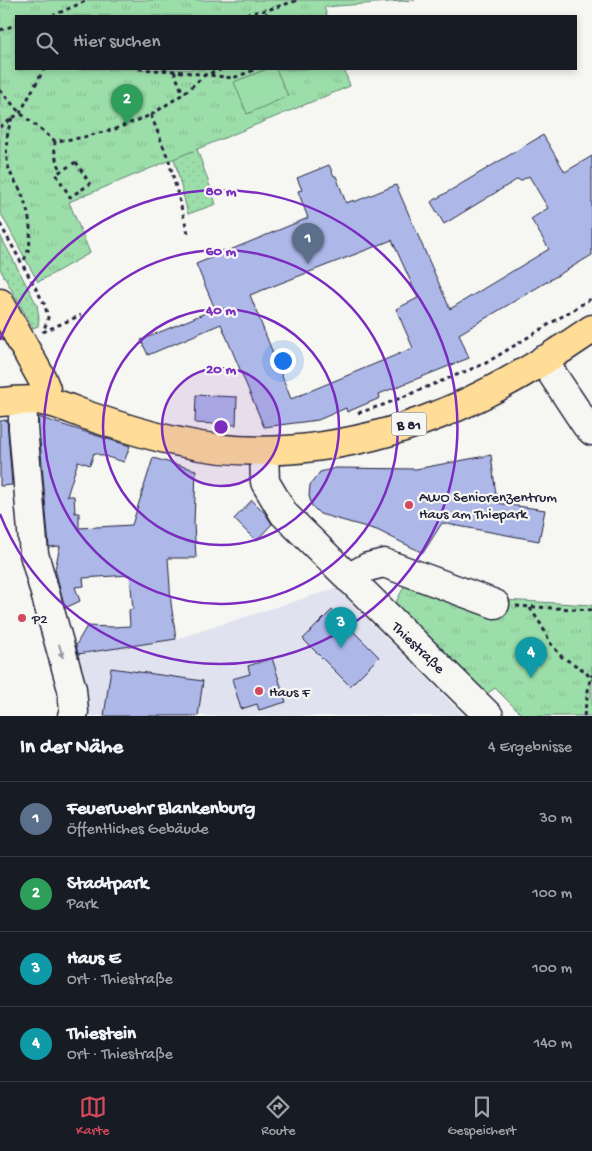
<!DOCTYPE html>
<html lang="de">
<head>
<meta charset="utf-8">
<style>
  :root { --surface:#171b24; --page:#20242c; --text:#f1f3f6; --muted:#9ea1a6; --line:#363941; --accent:#d1495b }
  body { margin:0; font-family:"Gochi Hand",sans-serif; background:var(--page); color:var(--text) }
  .you { position:absolute; left:282px; top:360px; width:18px; height:18px; margin:-12px; border:4px solid #fff; border-radius:50%; background:#1a73e8; box-shadow:0 0 0 8px #1a73e833 }
  .badge { display:grid; place-items:center; width:32px; height:32px; border-radius:50%; background:var(--accent); color:#fff; font-size:16px; font-weight:700 }
  .pin { position:absolute; translate:-50% -41px; filter:drop-shadow(0 1px 2px #0008) }
  .pin::after { content:''; position:absolute; top:26px; width:18px; height:15px; background:inherit; clip-path:polygon(0 0,100% 0,50% 100%) }
  .list { margin:0; padding:0; list-style:none }
  h2 { display:flex; justify-content:space-between; align-items:center; height:65px; margin:0; padding:0 20px; font-size:21px }
  h2 small { font-size:16px; font-weight:400; color:var(--muted) }
  .list li { display:grid; grid-template-columns:32px 1fr auto; gap:15px; align-items:center; box-sizing:border-box; height:75px; padding:0 20px; border-top:1px solid var(--line) }
  .list b { display:block; font-size:19px; white-space:nowrap }
  .list p { margin:0; font-size:16px; white-space:nowrap; color:var(--muted) }
  .list em { font-size:16px; font-style:normal; color:var(--muted) }
  .icon { flex:none; width:28px; height:28px; fill:none; stroke:currentColor; stroke-width:2; stroke-linecap:round; stroke-linejoin:round }
  .map { position:relative; flex:none; width:592px; height:716px; overflow:hidden }
  .search { position:absolute; background:var(--surface); box-shadow:0 2px 8px #0003; left:15px; right:15px; top:15px; height:55px; display:flex; align-items:center; gap:12px; box-sizing:border-box; padding:0 18px; border-radius:0px; color:var(--muted); font-size:19px }
  .sheet { height:365px; background:var(--surface) }
  nav { display:flex; justify-content:space-around; align-items:center; box-sizing:border-box; height:70px; border-top:1px solid var(--line); background:var(--surface); font-size:14px; color:var(--muted) }
  nav a { display:grid; justify-items:center; gap:2px }
  nav .on { color:var(--accent) }
  .map>svg:first-child { display:block }
</style>
</head>
<body>
<div class="map">
<svg width="592" height="716" viewBox="0 0 592 716">
  <defs>
    <pattern id="grass-dots" width="8" height="8" patternUnits="userSpaceOnUse" patternTransform="scale(1.25)"><rect width="8" height="8" fill="#9cdea9"/><path d="M2 2h.1M6 6h.1" fill="none" stroke="#86be92" stroke-width="1.8" stroke-linecap="round"/></pattern>
    <pattern id="park-tufts" width="24" height="20" patternUnits="userSpaceOnUse" patternTransform="scale(1.25)"><rect width="24" height="20" fill="#9cdea9"/><path d="M3 7l-1-3M5 7V3M7 7l1-3M15 17l-1-3M17 17v-4M19 17l1-3" fill="none" stroke="#86be92"/></pattern>
  </defs>
  <rect width="100%" height="100%" fill="#f6f6f2"/>
  <filter id="ink" filterUnits="userSpaceOnUse"><feTurbulence type="fractalNoise" baseFrequency=".02" numOctaves="2"/><feDisplacementMap in="SourceGraphic" scale="10" xChannelSelector="R" yChannelSelector="G"/><feConvolveMatrix kernelMatrix="1 2 1 2 8 2 1 2 1" color-interpolation-filters="sRGB"/></filter>
  <g filter="url(#ink)">
    <polygon fill="#e0e3ef" points="336,588 465,716 79,716 70,655 176,639"/>
    <g fill="url(#grass-dots)" stroke="#5f8072">
      <polygon points="197,149 216,204 188,214 174,158"/>
      <polygon points="0,235 37,305 39,318 38,326 33,328 0,269"/>
    </g>
    <g fill="url(#park-tufts)" stroke="#5f8072">
      <polygon points="0,0 415,0 324,7 327,16 16,16 16,69 344,69 350,86 69,202 90,253 38,282 0,212"/>
      <polygon points="407,581 503,600 592,605 592,716 523,716 495,688 484,696 394,606"/>
    </g>
    <polygon fill="#9cdea9" stroke="#5f8072" points="267,69 276,69 288,96 247,114 234,82"/>
    <g fill="#adb8e9" stroke="#22223b" fill-rule="evenodd">
      <path d="M543 135 565 172 592 156V255L459 334 469 358 379 394 380 398 347 412 346 408 318 420 264 427 221 324 148 355 141 340 215 309 196 264 308 218 298 191 302 190 297 178 329 165 334 176H336L346 203 354 200V202L396 185 450 309 549 249 531 219 548 208 529 176 520 181 518 179 444 224 431 202ZM392 240 418 298 396 309 413 348 291 399 250 295Z"/>
      <polygon points="196,395 237,397 236,425 195,423"/>
      <polygon points="38,417 130,446 124,462 94,453 90,465 78,461 67,496 74,496 75,513 79,513 79,528 132,525 153,458 196,470 194,524 196,558 168,558 171,603 176,639 78,654 76,645 87,626 113,627 130,626 129,610 133,609 130,575 83,578 84,586 75,587 80,601 65,608 55,569 60,546 49,547"/>
      <polygon points="7,420 12,485 0,486 0,421"/>
      <polygon points="491,455 497,503 545,510 539,541 442,523 423,553 377,530 320,514 312,506 309,496 310,485 320,472 336,468 416,469"/>
      <polygon points="252,500 265,513 272,524 256,541 234,519"/>
      <polygon points="332,610 379,657 350,686 303,639"/>
      <polygon points="272,658 286,702 259,710 257,704 241,709 232,679 250,674 248,666"/>
      <polygon points="111,668 203,681 198,716 104,716"/>
    </g>
    <g fill="none" stroke-linecap="round" stroke-linejoin="round">
      <g stroke="#22223b" stroke-width="31">
        <g id="minor">
          <polyline points="543,360 586,425 592,431"/>
          <polyline points="23,418 23,428 34,554 72,689 74,712 72,716"/>
          <polyline points="264,452 265,482 284,514 489,716"/>
          <polyline points="348,578 368,567 384,563 495,604"/>
        </g>
      </g>
      <g stroke="#22223b" stroke-width="31">
        <g id="major">
          <polyline points="0,303 42,379 46,389 46,402"/>
          <path d="M0 402C15 401 31 399 45 401 60 404 75 411 89 416 118 426 149 436 180 442 271 463 373 444 457 407 504 386 550 358 592 329"/>
        </g>
      </g>
      <g stroke="#22223b" stroke-width="3" stroke-dasharray="4 4" stroke-linecap="butt">
        <polyline points="246,14 270,9 299,0"/>
        <polyline points="52,16 88,0"/>
        <polyline points="265,16 269,10"/>
        <polyline points="0,30 16,25"/>
        <polyline points="139,69 174,71 233,78 257,69"/>
        <polyline points="174,71 183,94"/>
        <polyline points="0,90 20,113 55,141 80,138 115,129 151,115 183,94 205,75 223,69"/>
        <polyline points="151,115 169,161 189,237"/>
        <path d="M12 118C6 133 4 156 10 172 13 179 18 185 21 192 30 214 36 243 22 263"/>
        <polyline points="0,127 20,113 44,69"/>
        <path d="M55 141C54 153 55 161 62 171"/>
        <polygon points="76,162 90,184 70,197 56,174"/>
        <polyline points="0,224 45,305 48,318 43,332"/>
        <polyline points="43,332 81,315"/>
        <polyline points="358,413 383,405 486,363 592,298"/>
        <polyline points="516,606 592,610"/>
        <polyline points="530,608 542,626 551,644 562,657 585,671 592,680"/>
        <polyline points="584,716 590,679 592,675"/>
      </g>
      <use href="#minor" stroke="#f6f6f2" stroke-width="28"/>
      <use href="#major" stroke="#ffdd96" stroke-width="28"/>
    </g>
    <defs><path id="oneway-solid" d="M-6-.8H1V-3.2L6.5 0L1 3.2V.8H-6Z" transform="scale(1.25)"/></defs>
    <use fill="#9797a0" href="#oneway-solid" transform="translate(61 651) rotate(74)"/>
  </g>
  <circle cx="221" cy="427" r="59" fill="#7b2cbf" fill-opacity=".12"/>
  <g fill="none" stroke="#7b2cbf" stroke-width="2.5">
    <circle cx="221" cy="427" r="59"/>
    <circle cx="221" cy="427" r="118"/>
    <circle cx="221" cy="427" r="177"/>
    <path d="M0 340A237 237 0 1 1 0 514"/>
  </g>
  <g fill="#d1495b" stroke="#f6f6f2" stroke-width="2">
    <circle cx="409" cy="505" r="5"/>
    <circle cx="22" cy="618" r="5"/>
    <circle cx="259" cy="691" r="5"/>
  </g>
  <g text-anchor="middle" stroke-width="4.5" stroke-linejoin="round" paint-order="stroke">
    <rect fill="#f6f6f2" stroke="#626272" stroke-width="1" x="391.5" y="412.5" width="35" height="23" rx="4"/>
    <g font-size="14" font-weight="bold" fill="#22223b">
      <text x="409" y="429">B 81</text>
    </g>
    <g font-size="15" fill="#22223b" stroke="#f6f6f2" text-anchor="start">
      <text x="419" y="501">AWO Seniorenzentrum<tspan x="419" dy="17">Haus am Thiepark</tspan></text>
      <text x="32" y="623">P2</text>
      <text x="269" y="696">Haus F</text>
    </g>
    <g font-size="15" fill="#22223b" stroke="#f6f6f2">
      <text transform="translate(419 647) rotate(44)" y="5">Thiestraße</text>
    </g>
  </g>
  <circle cx="221" cy="427" r="8" fill="#7b2cbf" stroke="#f6f6f2" stroke-width="2.5"/>
  <g font-size="15" text-anchor="middle" font-weight="bold" fill="#7b2cbf" stroke="#f6f6f2" stroke-width="4.5" stroke-linejoin="round" paint-order="stroke">
    <text x="221" y="195">80 m</text>
    <text x="221" y="255">60 m</text>
    <text x="221" y="314">40 m</text>
    <text x="221" y="373">20 m</text>
  </g>
</svg>
<div class="you"></div>
<div class="pin badge" style="left:308px;top:264px;background:#5c6f8a">1</div>
<div class="pin badge" style="left:127px;top:125px;background:#2e9e5b">2</div>
<div class="pin badge" style="left:341px;top:648px;background:#0f9aa8">3</div>
<div class="pin badge" style="left:531px;top:678px;background:#0f9aa8">4</div>
<div class="search"><svg class="icon" aria-label="search" viewBox="0 0 24 24"><circle cx="10" cy="10" r="6"/><path d="M15 15l6 6"/></svg>Hier suchen</div>
</div>
<section class="sheet">
<h2>In der Nähe<small>4 Ergebnisse</small></h2>
<ul class="list">
<li><span class="badge" style="background:#5c6f8a">1</span><div><b>Feuerwehr Blankenburg</b><p>Öffentliches Gebäude</p></div><em>30 m</em></li>
<li><span class="badge" style="background:#2e9e5b">2</span><div><b>Stadtpark</b><p>Park</p></div><em>100 m</em></li>
<li><span class="badge" style="background:#0f9aa8">3</span><div><b>Haus E</b><p>Ort · Thiestraße</p></div><em>100 m</em></li>
<li><span class="badge" style="background:#0f9aa8">4</span><div><b>Thiestein</b><p>Ort · Thiestraße</p></div><em>140 m</em></li>
</ul>
</section>
<nav>
<a class="on"><svg class="icon" aria-label="map" viewBox="0 0 24 24"><path d="M3 6l6-2 6 2 6-2v14l-6 2-6-2-6 2zM9 4v14M15 6v14"/></svg>Karte</a>
<a><svg class="icon" aria-label="directions" viewBox="0 0 24 24"><path d="M12 3l9 9-9 9-9-9zM9 14v-3h6M13 9l2 2-2 2"/></svg>Route</a>
<a><svg class="icon" aria-label="saved" viewBox="0 0 24 24"><path d="M7 4h10v16l-5-4-5 4z"/></svg>Gespeichert</a>
</nav>
</body>
</html>
